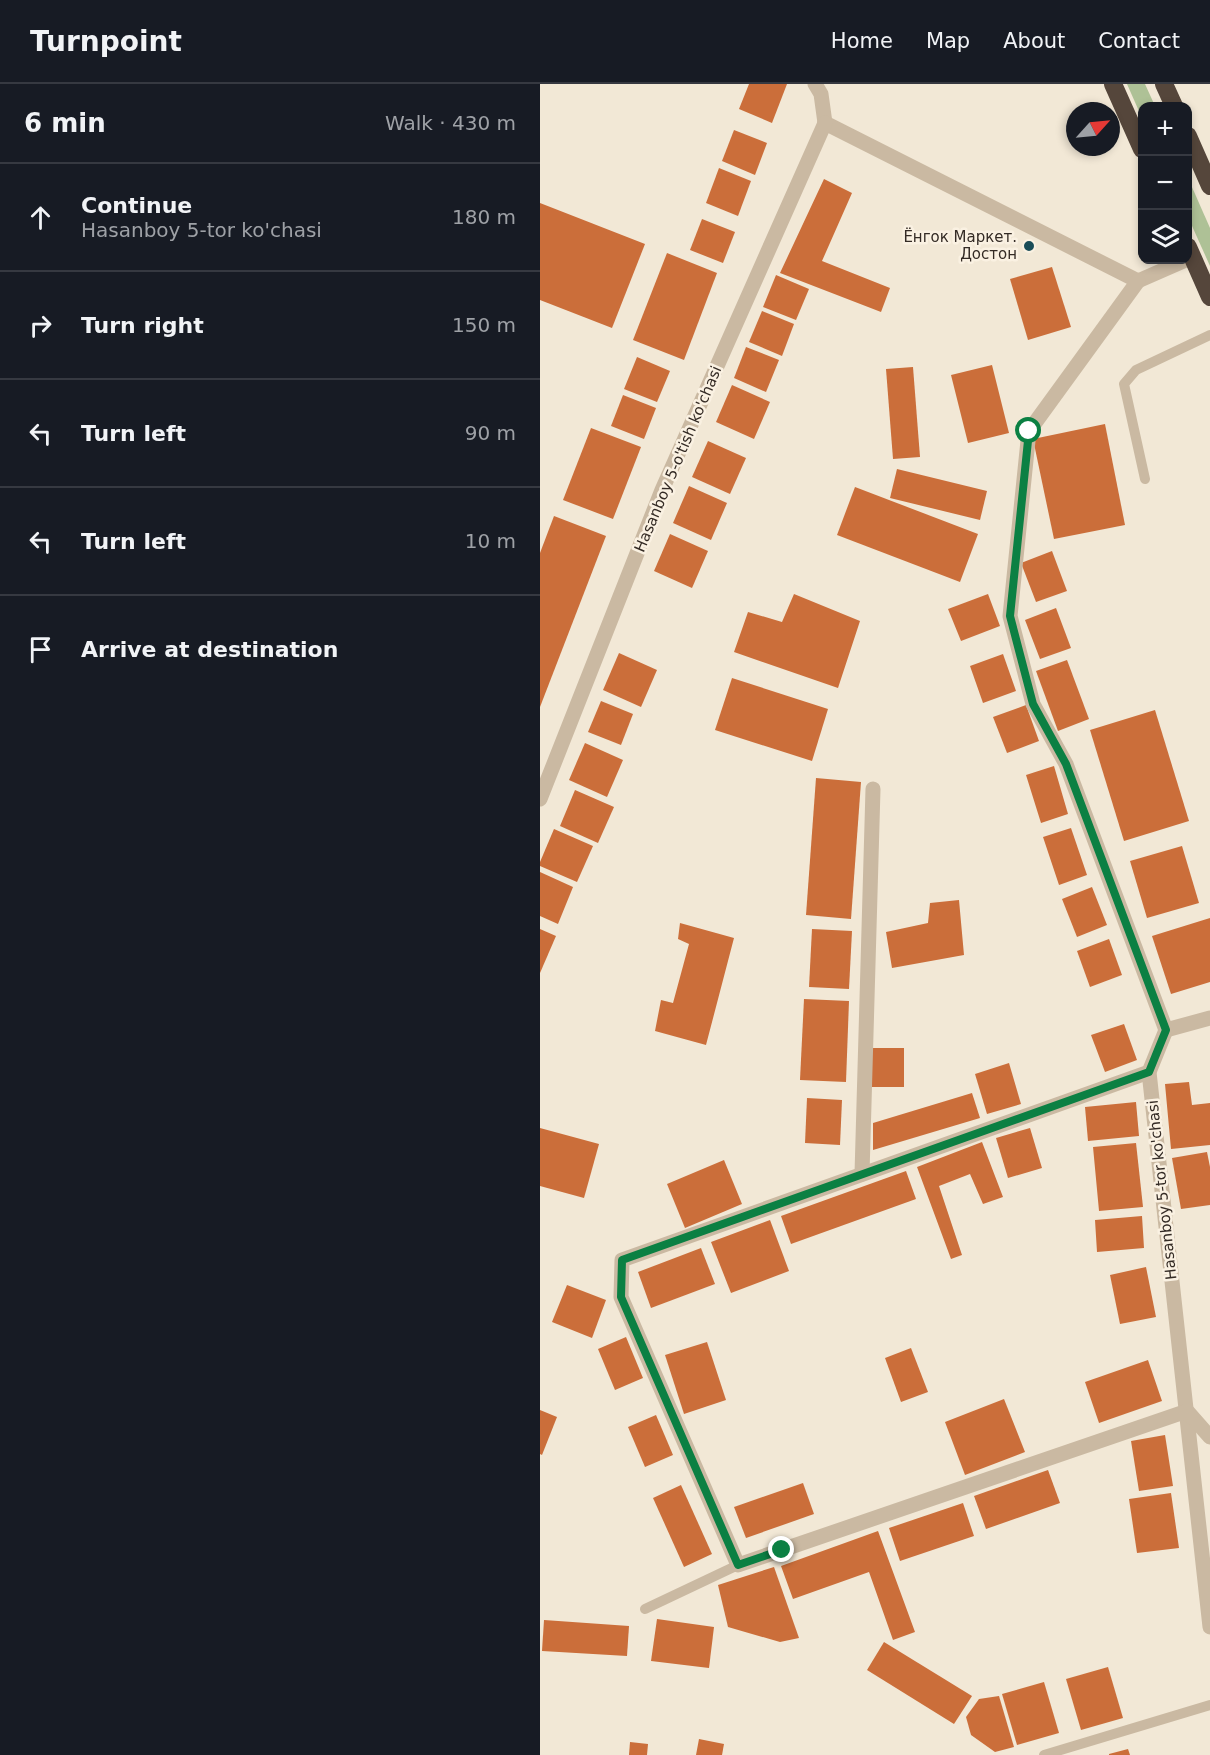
<!DOCTYPE html>
<html lang="en">
<head>
<meta charset="utf-8">
<style>
  :root { --surface:#171b24; --page:#242831; --text:#f1f3f6; --muted:#9ea1a6; --line:#363941 }
  body { margin:0; font-family:"DejaVu Sans",sans-serif; background:var(--page); color:var(--text) }
  .controls { position:absolute; right:18px; top:18px; display:grid; overflow:hidden; border-radius:12px; box-shadow:0 3px 9px #0003 }
  .controls button { width:54px; height:54px; display:grid; place-items:center; padding:0; border:0; border-bottom:2px solid var(--line); background:var(--surface); color:var(--text); font:30px sans-serif }
  .compass { position:absolute; left:526px; top:18px; width:54px; height:54px; border-radius:50%; background:var(--surface); box-shadow:0 3px 9px #0003; rotate:63deg }
  .stop { position:absolute; width:18px; height:18px; margin:-14px; border:4px solid #0b8043; border-radius:50%; background:#fff }
  .stop.end { background:#0b8043; border-color:#fff; box-shadow:0 2px 6px #0008 }
  .list { margin:0; padding:0; list-style:none }
  h2 { display:flex; justify-content:space-between; align-items:center; height:78px; margin:0; padding:0 24px; font-size:26px }
  h2 small { font-size:20px; font-weight:400; color:var(--muted) }
  .list li { display:grid; grid-template-columns:39px 1fr auto; gap:18px; align-items:center; box-sizing:border-box; height:108px; padding:0 24px; border-top:2px solid var(--line) }
  .list b { display:block; font-size:22px; white-space:nowrap }
  .list p { margin:0; font-size:20px; white-space:nowrap; color:var(--muted) }
  .list em { font-size:20px; font-style:normal; color:var(--muted) }
  .icon { flex:none; width:33px; height:33px; fill:none; stroke:currentColor; stroke-width:2; stroke-linecap:round; stroke-linejoin:round }
  .map { position:relative; flex:none; width:670px; height:1671px; overflow:hidden }
  header { display:flex; align-items:center; gap:36px; box-sizing:border-box; height:84px; padding:0 30px; background:var(--surface); border-bottom:2px solid var(--line) }
  header strong { font-size:28px }
  nav { display:flex; gap:33px; margin-inline-start:auto; font-size:21px }
  main { display:flex }
  aside { flex:1; background:var(--surface) }
  .map>svg:first-child { display:block }
</style>
</head>
<body>
<header>
<strong>Turnpoint</strong>
<nav><a>Home</a><a>Map</a><a>About</a><a>Contact</a></nav>
</header>
<main>
<aside>
<h2>6 min<small>Walk · 430 m</small></h2>
<ul class="list">
<li><svg class="icon" aria-label="ahead" viewBox="0 0 24 24"><path d="M12 20V5M6 11l6-6 6 6"/></svg><div><b>Continue</b><p>Hasanboy 5-tor ko'chasi</p></div><em>180 m</em></li>
<li><svg class="icon" aria-label="right" viewBox="0 0 24 24"><path d="M7 20v-9h11M14 6l5 5-5 5"/></svg><div><b>Turn right</b></div><em>150 m</em></li>
<li><svg class="icon" aria-label="left" viewBox="0 0 24 24"><path d="M17 20v-9H6M10 6l-5 5 5 5"/></svg><div><b>Turn left</b></div><em>90 m</em></li>
<li><svg class="icon" aria-label="left" viewBox="0 0 24 24"><path d="M17 20v-9H6M10 6l-5 5 5 5"/></svg><div><b>Turn left</b></div><em>10 m</em></li>
<li><svg class="icon" aria-label="arrive" viewBox="0 0 24 24"><path d="M6 21V4h12l-3 4 3 4H6"/></svg><div><b>Arrive at destination</b></div></li>
</ul>
</aside>
<div class="map">
<svg width="670" height="1671" viewBox="0 0 670 1671">
  <rect width="100%" height="100%" fill="#f2e8d6"/>
  <g fill="#aec196">
    <polygon points="587,0 605,0 615,22 602,22 602,34"/>
    <polygon points="648,94 670,144 670,182 648,133"/>
  </g>
  <g fill="#cb6e3a">
    <polygon points="209,0 247,0 232,39 199,25"/>
    <polygon points="194,46 227,59 215,91 182,77"/>
    <polygon points="179,84 211,97 198,132 166,119"/>
    <polygon points="284,95 312,109 282,177 350,204 341,228 240,189"/>
    <polygon points="0,119 105,160 72,244 0,216"/>
    <polygon points="162,135 195,148 183,179 150,166"/>
    <polygon points="127,169 177,189 144,276 93,256"/>
    <polygon points="512,183 531,243 488,256 470,195"/>
    <polygon points="236,191 269,205 256,236 223,223"/>
    <polygon points="222,227 254,240 242,272 209,258"/>
    <polygon points="206,263 239,276 226,308 194,294"/>
    <polygon points="97,273 130,287 117,318 84,305"/>
    <polygon points="452,281 469,349 428,359 411,291"/>
    <polygon points="373,283 380,373 353,375 346,285"/>
    <polygon points="192,301 230,318 214,355 176,338"/>
    <polygon points="83,311 116,324 104,355 71,342"/>
    <polygon points="565,340 585,441 514,455 493,355"/>
    <polygon points="51,344 101,363 73,435 23,416"/>
    <polygon points="168,357 206,374 190,410 152,393"/>
    <polygon points="357,385 447,407 440,436 350,414"/>
    <polygon points="149,402 187,419 171,456 133,439"/>
    <polygon points="315,403 438,450 420,498 297,451"/>
    <polygon points="14,432 66,452 0,623 0,469"/>
    <polygon points="130,450 168,467 152,504 114,487"/>
    <polygon points="512,467 527,507 496,518 481,479"/>
    <polygon points="254,510 320,537 298,604 194,568 208,528 242,538"/>
    <polygon points="448,510 460,542 421,557 408,525"/>
    <polygon points="516,524 531,564 500,575 485,536"/>
    <polygon points="79,569 117,586 101,623 63,606"/>
    <polygon points="463,570 476,607 443,619 430,582"/>
    <polygon points="527,576 549,635 518,647 496,587"/>
    <polygon points="192,594 288,625 272,677 175,646"/>
    <polygon points="61,617 93,630 81,661 48,648"/>
    <polygon points="486,621 499,657 467,669 453,633"/>
    <polygon points="615,626 649,737 584,757 550,646"/>
    <polygon points="45,659 83,676 67,713 29,696"/>
    <polygon points="514,682 528,730 501,739 486,691"/>
    <polygon points="276,694 321,698 311,835 266,831"/>
    <polygon points="35,706 74,723 58,759 20,742"/>
    <polygon points="531,744 547,791 519,801 503,753"/>
    <polygon points="14,745 53,762 37,798 0,782 0,778"/>
    <polygon points="642,762 659,819 607,834 590,777"/>
    <polygon points="0,788 33,803 18,840 0,832"/>
    <polygon points="552,803 567,841 537,853 522,815"/>
    <polygon points="419,816 424,871 352,884 346,848 388,839 390,819"/>
    <polygon points="670,834 670,898 631,910 612,852"/>
    <polygon points="140,839 194,854 166,961 115,947 121,916 133,919 149,860 138,855"/>
    <polygon points="0,845 16,852 0,889"/>
    <polygon points="272,845 312,847 309,905 269,903"/>
    <polygon points="569,855 582,891 550,903 537,867"/>
    <polygon points="264,915 309,917 306,998 260,996"/>
    <polygon points="584,940 597,976 565,988 551,951"/>
    <rect x="332" y="964" width="32" height="39"/>
    <polygon points="469,979 481,1020 447,1030 435,990"/>
    <polygon points="649,998 652,1021 670,1019 670,1061 631,1065 625,1000"/>
    <polygon points="432,1009 440,1034 333,1066 333,1039"/>
    <polygon points="267,1014 302,1016 300,1061 265,1059"/>
    <polygon points="596,1018 599,1052 548,1057 545,1023"/>
    <polygon points="0,1044 59,1060 44,1114 0,1102"/>
    <polygon points="490,1044 502,1084 468,1094 456,1054"/>
    <polygon points="442,1058 463,1113 443,1120 430,1090 399,1102 422,1171 411,1175 377,1083"/>
    <polygon points="596,1059 603,1123 559,1127 553,1063"/>
    <polygon points="667,1068 670,1083 670,1121 641,1125 632,1074"/>
    <polygon points="184,1076 202,1120 145,1144 127,1100"/>
    <polygon points="366,1087 376,1115 251,1160 241,1132"/>
    <polygon points="602,1132 604,1164 557,1168 555,1136"/>
    <polygon points="230,1136 249,1187 191,1209 171,1158"/>
    <polygon points="161,1164 175,1200 111,1224 98,1188"/>
    <polygon points="606,1183 616,1233 580,1240 570,1191"/>
    <polygon points="27,1201 66,1216 52,1254 12,1238"/>
    <polygon points="86,1253 103,1294 75,1306 58,1265"/>
    <polygon points="167,1258 186,1316 144,1330 125,1271"/>
    <polygon points="371,1264 388,1308 361,1318 345,1274"/>
    <polygon points="608,1276 622,1317 559,1339 545,1298"/>
    <polygon points="464,1315 485,1368 425,1391 405,1338"/>
    <polygon points="0,1326 17,1333 2,1371 0,1370"/>
    <polygon points="116,1331 133,1371 105,1383 88,1343"/>
    <polygon points="625,1351 633,1402 599,1407 591,1357"/>
    <polygon points="508,1386 520,1419 446,1445 434,1412"/>
    <polygon points="263,1399 274,1430 206,1454 194,1423"/>
    <polygon points="141,1401 172,1470 144,1483 113,1414"/>
    <polygon points="631,1409 639,1464 597,1469 589,1415"/>
    <polygon points="423,1419 434,1452 360,1477 349,1444"/>
    <polygon points="338,1447 375,1548 353,1556 329,1488 253,1515 241,1482"/>
    <polygon points="234,1483 259,1554 240,1558 188,1543 178,1501"/>
    <polygon points="117,1535 174,1543 169,1584 111,1577"/>
    <polygon points="4,1536 89,1542 87,1572 2,1567"/>
    <polygon points="344,1558 432,1612 414,1640 327,1586"/>
    <polygon points="568,1583 583,1634 541,1646 526,1595"/>
    <polygon points="504,1598 519,1649 477,1661 462,1610"/>
    <polygon points="459,1612 474,1663 455,1668 431,1651 426,1633 439,1615"/>
    <polygon points="159,1655 184,1660 182,1671 156,1671"/>
    <polygon points="90,1658 108,1660 107,1671 89,1671"/>
    <polygon points="588,1665 590,1671 569,1671 569,1670"/>
  </g>
  <g fill="none" stroke-linecap="round" stroke-linejoin="round">
    <g stroke="#cab9a2" stroke-width="10">
      <polyline points="605,395 584,300 596,286 670,251"/>
      <polyline points="105,1525 198,1481"/>
      <polyline points="504,1671 670,1621"/>
    </g>
    <g stroke="#cab9a2" stroke-width="15">
      <polyline points="275,0 281,10 285,39"/>
      <polyline points="285,39 598,197 646,176"/>
      <polyline points="598,197 489,347 470,532 493,620 526,680 626,946 609,988 670,1543"/>
      <polyline points="0,715 122,406 285,39"/>
      <polyline points="626,946 670,934"/>
      <polyline points="609,988 82,1176 81,1213 198,1481 647,1327 670,1353"/>
      <polyline points="322,1090 333,705"/>
    </g>
    <g stroke="#55463b" stroke-width="18">
      <polyline points="573,0 602,65"/>
      <polyline points="624,0 634,22"/>
      <polyline points="648,52 670,102"/>
      <polyline points="648,163 670,213"/>
    </g>
  </g>
  <g fill="none" stroke-linecap="round" stroke-linejoin="round">
    <polyline stroke="#0b8043" stroke-width="8" points="242,1466 198,1481 81,1213 82,1176 609,988 626,946 526,680 493,620 470,532 489,347"/>
  </g>
  <circle fill="#194c57" stroke="#faf1e2" stroke-width="2" cx="489" cy="162" r="6"/>
  <g text-anchor="middle" stroke-width="5" stroke-linejoin="round" paint-order="stroke">
    <g font-size="15" fill="#342b25" stroke="#faf1e2" text-anchor="end">
      <text x="477" y="158">Ёнгок Маркет.<tspan x="477" dy="17">Достон</tspan></text>
    </g>
    <g font-size="15" fill="#342b25" stroke="#faf1e2">
      <text transform="translate(138 375) rotate(-67)" y="5">Hasanboy 5-o'tish ko'chasi</text>
      <text transform="translate(622 1106) rotate(-96)" y="5">Hasanboy 5-tor ko'chasi</text>
    </g>
  </g>
</svg>
<div class="controls">
<button>+</button>
<button>−</button>
<button><svg class="icon" aria-label="layers" viewBox="0 0 24 24"><path d="M12 4l9 5-9 5-9-5zM3 14l9 5 9-5"/></svg></button>
</div>
<svg class="compass" viewBox="-18 -18 36 36"><path d="M0-13l5 13h-10z" fill="#e53935"/><path d="M0 13l5-13h-10z" fill="#9ea1a6"/></svg>
<div class="stop" style="left:489px;top:347px"></div>
<div class="stop end" style="left:242px;top:1466px"></div>
</div>
</main>
</body>
</html>
